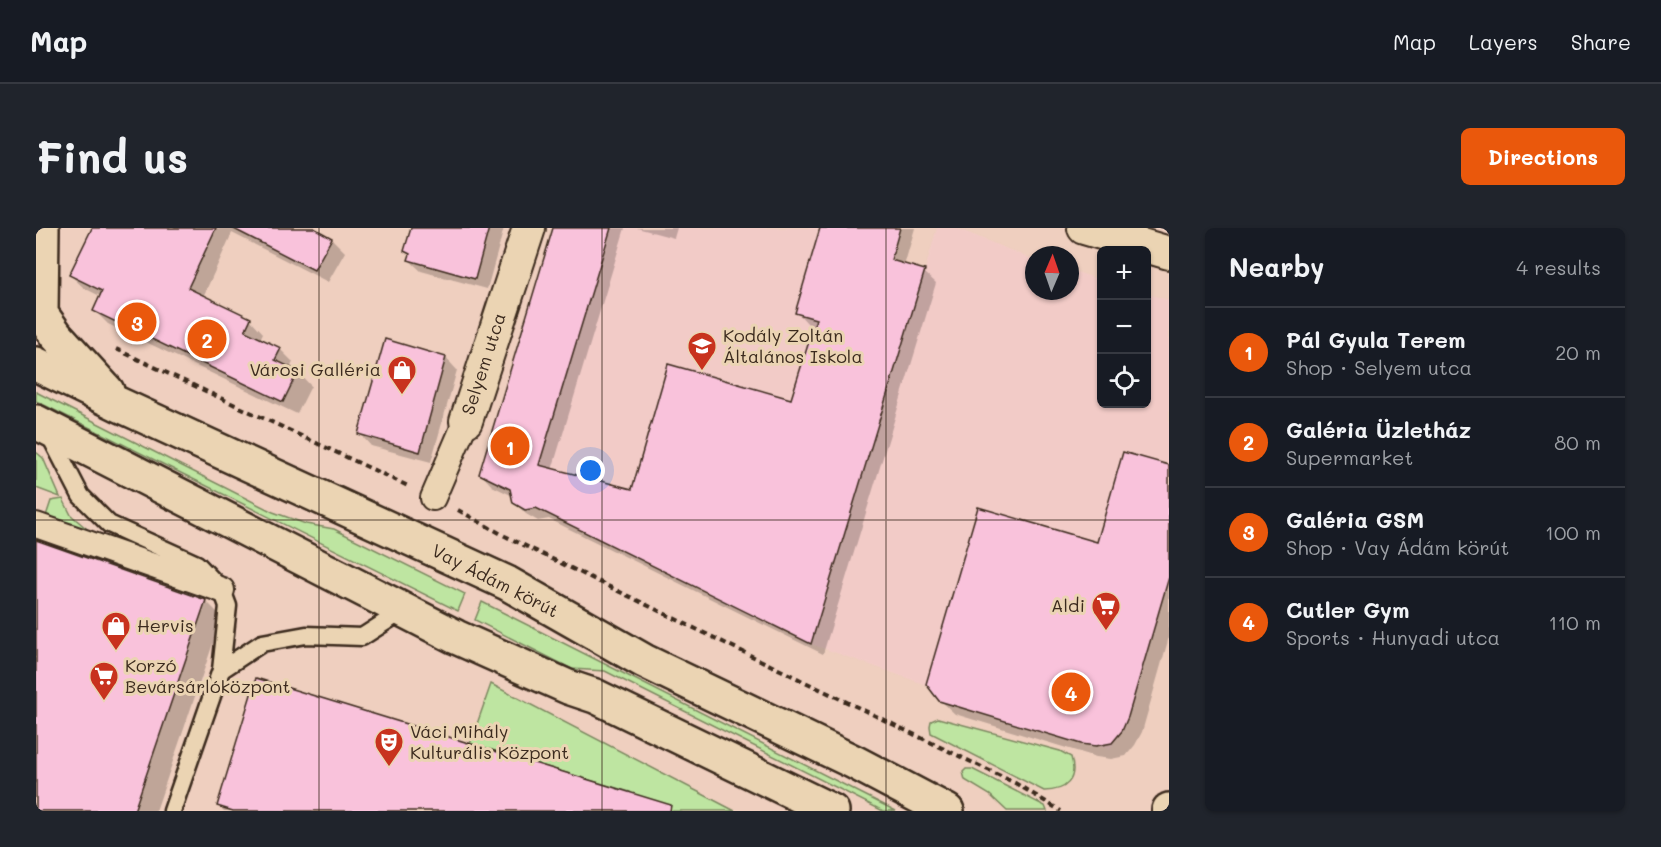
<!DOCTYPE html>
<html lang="en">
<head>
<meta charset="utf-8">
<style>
  :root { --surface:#171b24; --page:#20242c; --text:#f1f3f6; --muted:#9ea1a6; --line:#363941; --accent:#ea580c }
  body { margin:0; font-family:Mali,sans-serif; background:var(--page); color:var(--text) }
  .controls { position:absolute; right:18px; top:18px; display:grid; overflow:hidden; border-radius:9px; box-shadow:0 2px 4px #0004 }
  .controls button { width:54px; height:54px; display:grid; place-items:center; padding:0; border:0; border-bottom:2px solid var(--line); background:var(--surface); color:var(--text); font:30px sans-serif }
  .compass { position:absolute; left:989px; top:18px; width:54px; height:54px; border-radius:50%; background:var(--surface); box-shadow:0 2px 4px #0004; rotate:2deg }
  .you { position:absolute; left:555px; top:243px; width:21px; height:21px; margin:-15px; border:4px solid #fff; border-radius:50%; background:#1a73e8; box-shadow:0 0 0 9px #1a73e833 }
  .badge { display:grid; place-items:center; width:39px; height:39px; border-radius:50%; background:var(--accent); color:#fff; font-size:20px; font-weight:700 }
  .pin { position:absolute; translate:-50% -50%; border:3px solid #fff; box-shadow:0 2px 6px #0006 }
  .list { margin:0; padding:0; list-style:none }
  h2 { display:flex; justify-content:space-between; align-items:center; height:78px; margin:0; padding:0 24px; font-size:26px }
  h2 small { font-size:20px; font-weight:400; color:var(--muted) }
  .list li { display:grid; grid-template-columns:39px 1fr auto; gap:18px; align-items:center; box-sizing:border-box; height:90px; padding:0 24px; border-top:2px solid var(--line) }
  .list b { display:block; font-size:22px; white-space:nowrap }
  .list p { margin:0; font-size:20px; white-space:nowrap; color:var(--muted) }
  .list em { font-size:20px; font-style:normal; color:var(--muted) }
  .icon { flex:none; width:33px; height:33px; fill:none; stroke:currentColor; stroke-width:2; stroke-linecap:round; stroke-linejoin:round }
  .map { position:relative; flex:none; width:1133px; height:583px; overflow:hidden; border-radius:9px }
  header { display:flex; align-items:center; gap:36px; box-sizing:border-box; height:84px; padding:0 30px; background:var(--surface); border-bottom:2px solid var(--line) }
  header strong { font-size:28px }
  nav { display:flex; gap:33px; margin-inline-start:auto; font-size:21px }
  .intro { display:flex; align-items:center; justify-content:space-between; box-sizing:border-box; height:144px; padding:0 36px }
  h1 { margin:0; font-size:42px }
  .button { padding:15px 27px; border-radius:9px; background:var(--accent); color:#fff; font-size:21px; font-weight:700 }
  main { display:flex; gap:36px; padding:0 36px }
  aside { flex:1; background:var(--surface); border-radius:9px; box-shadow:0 2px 4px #0004 }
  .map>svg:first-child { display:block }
</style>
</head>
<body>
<header>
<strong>Map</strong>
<nav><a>Map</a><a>Layers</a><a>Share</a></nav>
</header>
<div class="intro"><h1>Find us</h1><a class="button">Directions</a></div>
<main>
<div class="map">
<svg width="1133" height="583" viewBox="0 0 1133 583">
  <rect width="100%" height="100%" fill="#efcfbf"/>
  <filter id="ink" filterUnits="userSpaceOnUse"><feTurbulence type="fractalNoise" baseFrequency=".0167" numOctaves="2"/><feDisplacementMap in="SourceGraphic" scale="12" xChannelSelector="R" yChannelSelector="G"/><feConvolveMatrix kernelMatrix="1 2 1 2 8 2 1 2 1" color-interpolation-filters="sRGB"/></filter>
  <g filter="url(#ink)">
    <polygon fill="#f2cbc7" points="517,0 864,0 855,32 889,42 901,0 920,0 998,32 998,63 1034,63 1034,42 1065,52 1066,176 1110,176 1111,66 1133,72 1133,349 1092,489 1074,522 775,416 501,280 489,282 477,275 474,261 443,246"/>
    <g fill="#bee5a1" stroke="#7c8860" stroke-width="1.5">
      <polygon points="0,164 237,284 270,296 298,301 429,366 422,383 0,173"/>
      <polygon points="0,224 7,230 24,269 0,260"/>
      <polygon points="27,271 35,287 58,307 9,291 15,273"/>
      <polygon points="446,374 860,583 847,583 569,443 536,441 439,392"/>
      <polygon points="455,456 699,583 589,583 594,564 434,516"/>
      <path d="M902 490 1024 523 1035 529C1042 552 1030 563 1008 563L895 505 894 498 895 493Z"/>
      <polygon points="930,541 936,541 1009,578 1011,583 971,583 954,567 929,552 927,544"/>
    </g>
    <g fill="#0003">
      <polygon points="58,0 275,0 296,11 309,24 292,54 196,5 167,69 214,91 227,105 224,111 244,121 257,134 254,141 262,144 275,158 261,186 72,96 59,83 66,69 48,60 34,47"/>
      <polygon points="376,0 468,0 451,61 385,43 373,32 374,28 370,23"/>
      <polygon points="519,0 589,0 516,242 598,263 756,173 780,98 772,96 761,84 785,0 879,0 868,38 888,44 900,55 787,426 513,291 502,293 490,286 478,274 477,268 456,258 445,246"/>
      <polygon points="601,0 641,0 638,10"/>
      <polygon points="410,130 421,142 395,234 335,218 324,206"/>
      <polygon points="1133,239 1133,409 1106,504 1099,517 1090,528 1075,531 1060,529 919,486 904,472 1062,316"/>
      <polygon points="0,314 170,373 186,389 120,583 0,583"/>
      <polygon points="183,578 603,583 188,583"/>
    </g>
    <g fill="#f9c2db" stroke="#3b2a1e" stroke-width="1.5">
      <polygon points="56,0 180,0 152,60 215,90 209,103 245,120 239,132 262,143 247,174 57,83 66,63 33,47"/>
      <polygon points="196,0 278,0 296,10 278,42"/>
      <polygon points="375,0 453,0 439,51 372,32 374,26 368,23"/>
      <polygon points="517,0 575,0 503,237 596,261 632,136 755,171 780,91 759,85 784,0 864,0 855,32 889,42 775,416 500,280 489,282 477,275 474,261 443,246"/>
      <polygon points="349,111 410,129 384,224 322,206"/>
      <polygon points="1087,224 1133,237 1133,349 1092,489 1086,503 1076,515 1060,518 1045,516 903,473 890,456 942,279 1061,314"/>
      <polygon points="0,312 170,372 98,583 0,583"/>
      <polygon points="220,450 635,577 634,583 197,583 181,578"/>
    </g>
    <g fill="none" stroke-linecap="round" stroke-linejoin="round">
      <g stroke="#3b2a1e" stroke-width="21">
        <g id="service">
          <polyline points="13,206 45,268 73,296 161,336 186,362 192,378 185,442 136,583"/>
          <polyline points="185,442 226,415 270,407 326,409 368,382"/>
        </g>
      </g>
      <g stroke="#3b2a1e" stroke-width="28">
        <g id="pedestrian">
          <polyline points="397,270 430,193"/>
          <polyline points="0,297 186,362"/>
        </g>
      </g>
      <g stroke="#3b2a1e" stroke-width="36">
        <g id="minor">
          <polyline points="1048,0 1133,25"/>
          <polyline points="430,193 493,0"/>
        </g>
      </g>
      <g stroke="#3b2a1e" stroke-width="38">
        <g id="tertiary">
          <polyline points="6,0 5,86 20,107 71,163"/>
          <polyline points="0,136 82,176 471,355 608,433 818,534 911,583"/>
          <polyline points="0,194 420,409 532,459 559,468 796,583"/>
          <polyline points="1133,583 1133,582"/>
        </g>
      </g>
      <g stroke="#3b2a1e" stroke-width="4" stroke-dasharray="6 4.5" stroke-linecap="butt">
        <polyline points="80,121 372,258"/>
        <polyline points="422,282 469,308 765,452 979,555 1025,583"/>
      </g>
      <use href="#service" stroke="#ebd4b3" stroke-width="16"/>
      <use href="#pedestrian" stroke="#ebd4b3" stroke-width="24"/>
      <use href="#minor" stroke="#ebd4b3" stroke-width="32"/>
      <use href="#tertiary" stroke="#ebd4b3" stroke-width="33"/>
    </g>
  </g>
  <path fill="none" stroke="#3b2a1e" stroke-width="1.5" stroke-opacity="0.55" d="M283 0V583M566 0V583M850 0V583M0 292H1133"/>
  <defs>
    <g id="school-pin" transform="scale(1.5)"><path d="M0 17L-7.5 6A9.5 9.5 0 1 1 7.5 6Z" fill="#c8321e" stroke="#ebd4b3"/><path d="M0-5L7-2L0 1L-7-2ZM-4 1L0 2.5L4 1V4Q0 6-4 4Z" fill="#fff"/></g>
    <g id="shop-pin" transform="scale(1.5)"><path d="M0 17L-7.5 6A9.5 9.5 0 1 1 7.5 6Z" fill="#c8321e" stroke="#ebd4b3"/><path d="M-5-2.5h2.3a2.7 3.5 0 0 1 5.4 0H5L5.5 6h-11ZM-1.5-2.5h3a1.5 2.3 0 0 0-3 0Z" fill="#fff"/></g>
    <g id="supermarket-pin" transform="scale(1.5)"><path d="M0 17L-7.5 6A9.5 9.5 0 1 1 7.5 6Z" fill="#c8321e" stroke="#ebd4b3"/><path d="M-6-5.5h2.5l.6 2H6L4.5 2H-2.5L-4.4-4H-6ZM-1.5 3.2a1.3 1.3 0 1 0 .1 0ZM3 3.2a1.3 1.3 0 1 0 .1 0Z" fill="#fff"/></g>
    <g id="theatre-pin" transform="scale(1.5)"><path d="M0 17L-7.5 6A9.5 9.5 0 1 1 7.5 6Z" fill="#c8321e" stroke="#ebd4b3"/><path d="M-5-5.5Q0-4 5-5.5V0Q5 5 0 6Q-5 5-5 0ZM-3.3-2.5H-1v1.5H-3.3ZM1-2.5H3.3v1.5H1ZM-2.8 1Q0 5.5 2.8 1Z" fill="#fff"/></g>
  </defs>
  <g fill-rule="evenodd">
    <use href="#school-pin" x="666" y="118"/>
    <use href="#shop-pin" x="366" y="142"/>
    <use href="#supermarket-pin" x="1070" y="378"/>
    <use href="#shop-pin" x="80" y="398"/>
    <use href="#supermarket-pin" x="68" y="448"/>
    <use href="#theatre-pin" x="353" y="514"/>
  </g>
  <g text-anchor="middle" stroke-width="6" stroke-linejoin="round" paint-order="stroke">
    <g font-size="18" fill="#3b2a1e" stroke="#ebd4b3" text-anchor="start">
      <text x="687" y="114">Kodály Zoltán<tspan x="687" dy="21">Általános Iskola</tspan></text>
      <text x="345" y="148" text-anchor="end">Városi Galléria</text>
      <text x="1049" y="384" text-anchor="end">Aldi</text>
      <text x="101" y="404">Hervis</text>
      <text x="89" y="444">Korzó<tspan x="89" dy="21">Bevársárlóközpont</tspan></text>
      <text x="374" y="510">Váci Mihály<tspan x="374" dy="21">Kulturális Központ</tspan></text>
    </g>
    <g font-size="18" fill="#3b2a1e" stroke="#ebd4b3">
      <text transform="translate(448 136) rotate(-72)" y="6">Selyem utca</text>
      <text transform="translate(459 353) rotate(27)" y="6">Vay Ádám körút</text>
    </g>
  </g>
</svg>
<div class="controls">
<button>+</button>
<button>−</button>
<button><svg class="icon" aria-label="locate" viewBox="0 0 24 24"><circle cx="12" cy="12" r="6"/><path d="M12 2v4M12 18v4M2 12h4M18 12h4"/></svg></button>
</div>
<svg class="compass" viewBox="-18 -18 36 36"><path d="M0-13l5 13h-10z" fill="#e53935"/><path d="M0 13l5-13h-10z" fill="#9ea1a6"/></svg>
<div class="you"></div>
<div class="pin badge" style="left:474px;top:218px">1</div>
<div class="pin badge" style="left:171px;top:111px">2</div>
<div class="pin badge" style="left:101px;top:94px">3</div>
<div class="pin badge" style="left:1035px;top:464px">4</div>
</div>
<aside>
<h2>Nearby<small>4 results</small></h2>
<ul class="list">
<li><span class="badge">1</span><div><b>Pál Gyula Terem</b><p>Shop · Selyem utca</p></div><em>20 m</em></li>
<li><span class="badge">2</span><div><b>Galéria Üzletház</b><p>Supermarket</p></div><em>80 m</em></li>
<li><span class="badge">3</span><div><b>Galéria GSM</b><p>Shop · Vay Ádám körút</p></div><em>100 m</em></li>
<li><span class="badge">4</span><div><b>Cutler Gym</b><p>Sports · Hunyadi utca</p></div><em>110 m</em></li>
</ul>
</aside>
</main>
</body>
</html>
